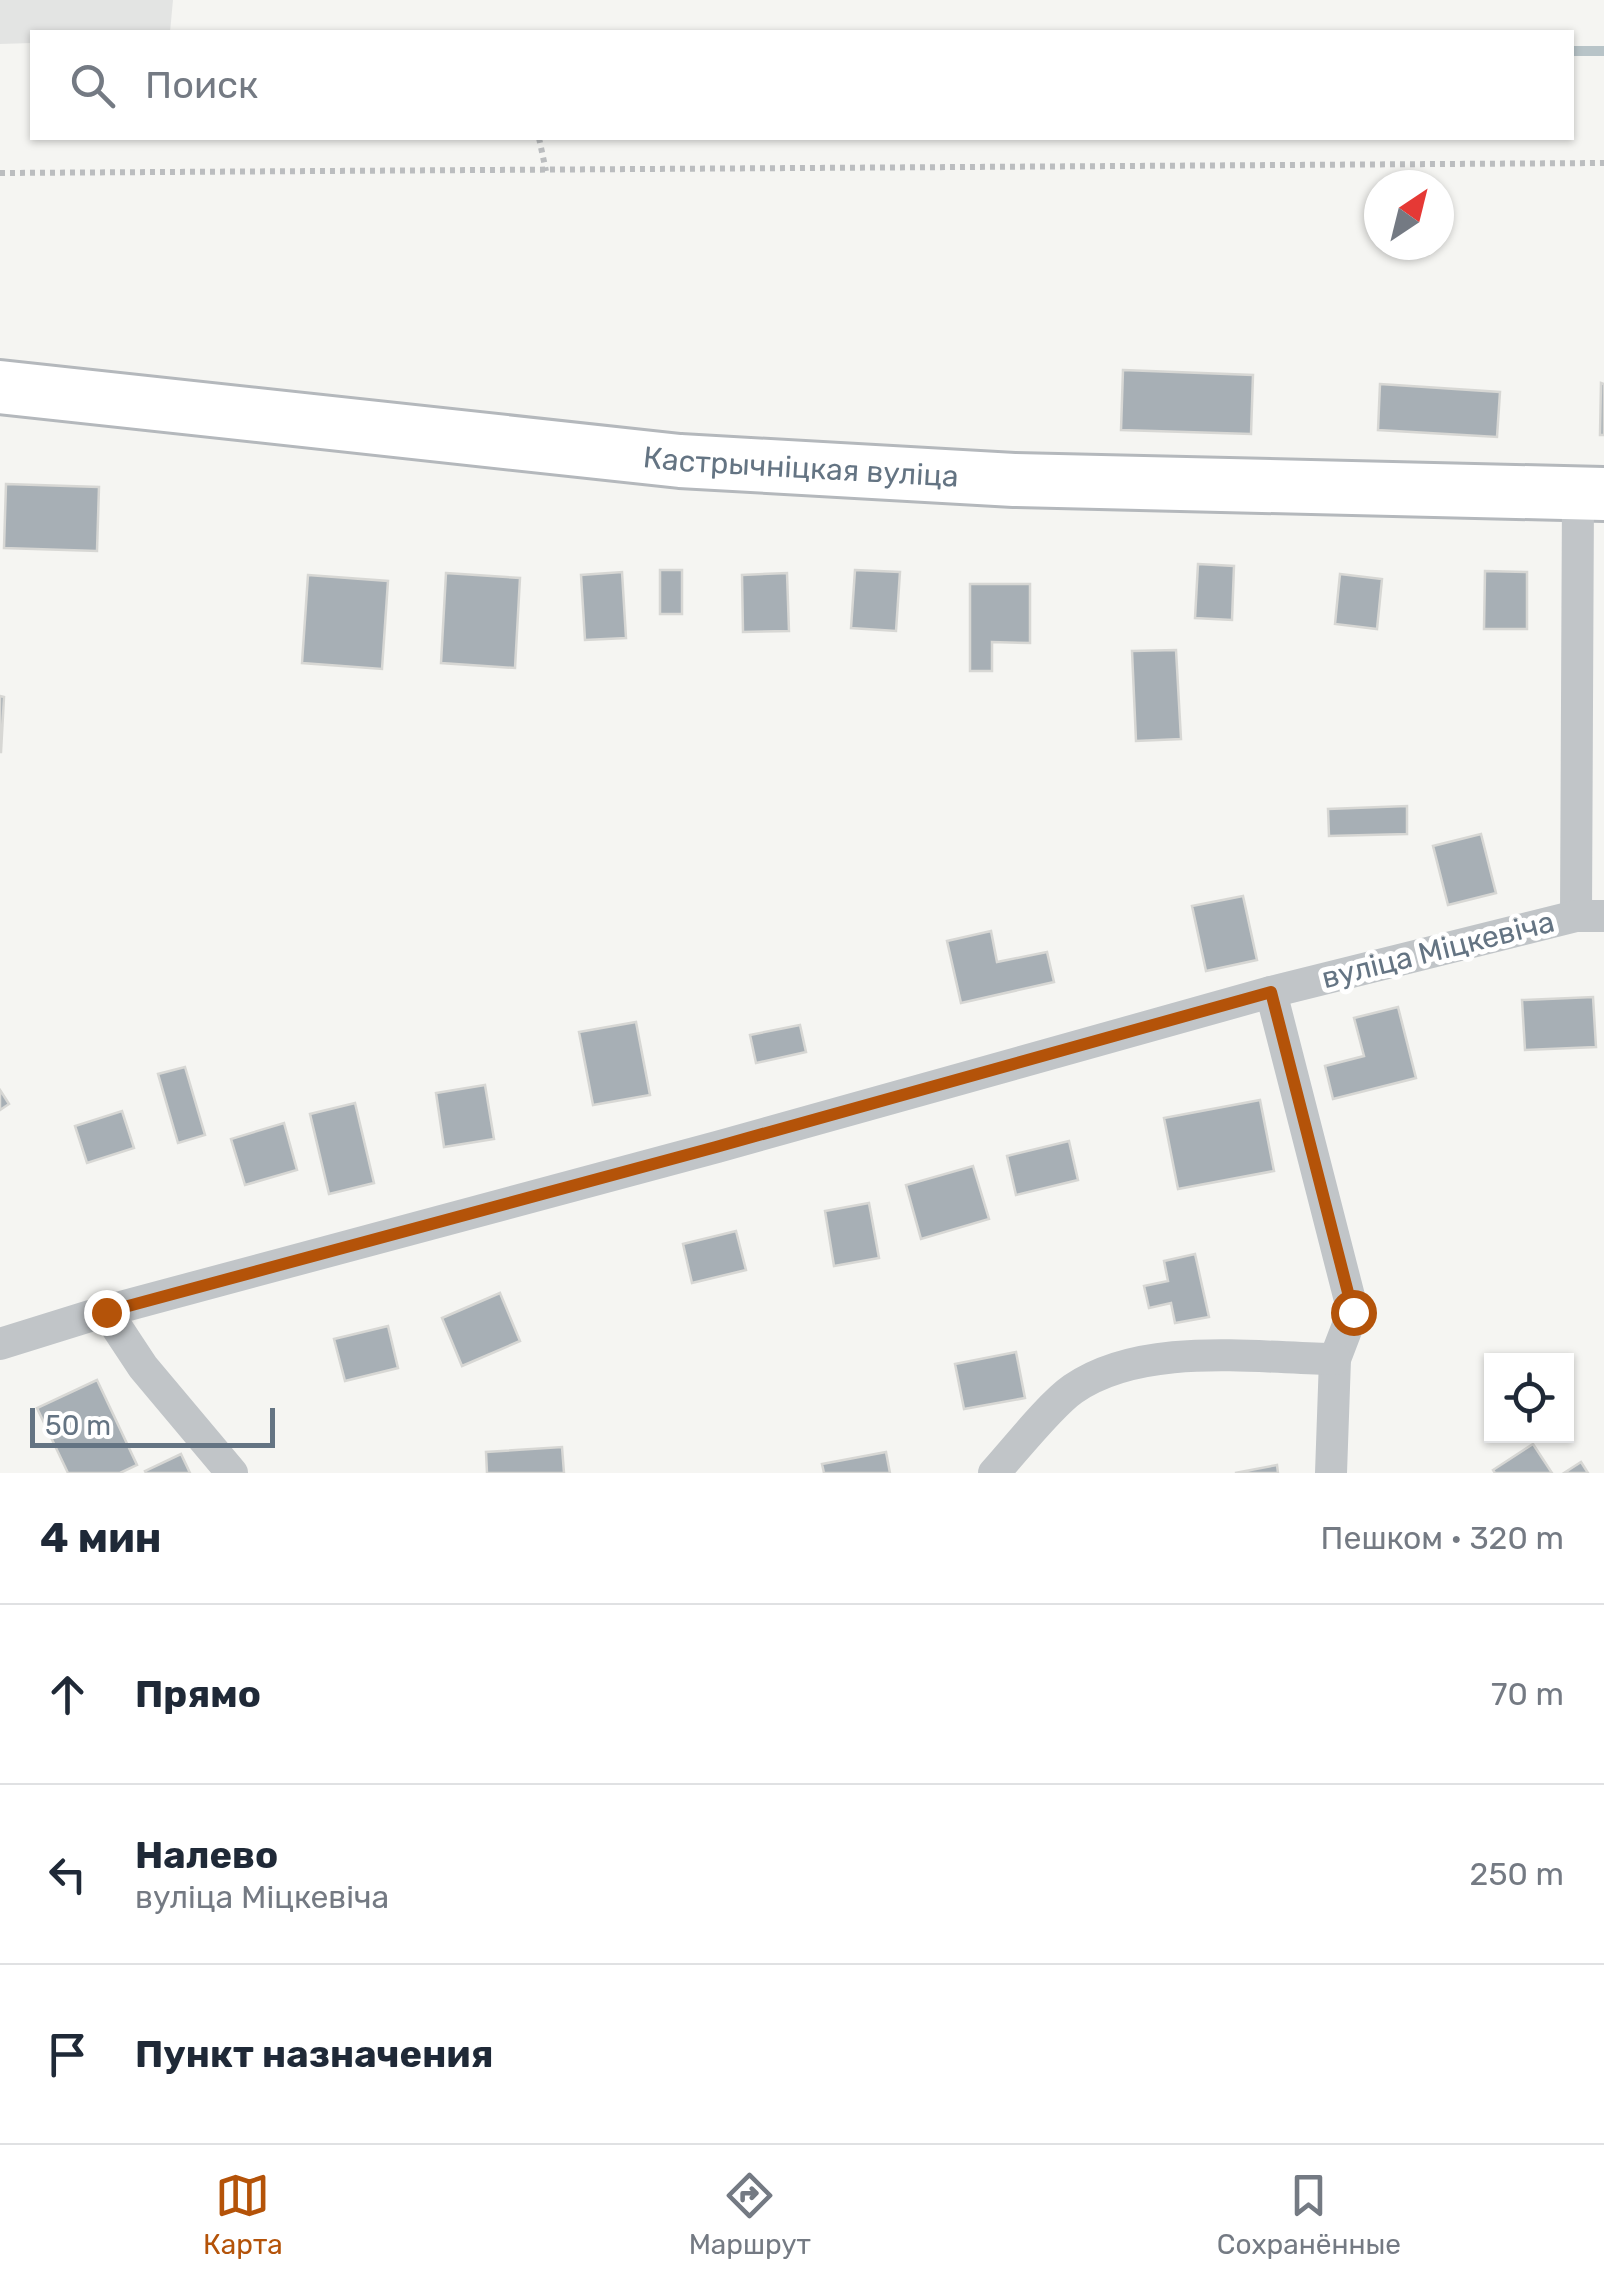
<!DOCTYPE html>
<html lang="ru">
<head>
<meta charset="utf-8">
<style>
  :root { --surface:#fff; --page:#f2f2f3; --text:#1f2937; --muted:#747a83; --line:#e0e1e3; --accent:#b45309 }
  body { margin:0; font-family:Rubik,sans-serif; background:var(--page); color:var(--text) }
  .controls { position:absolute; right:30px; bottom:30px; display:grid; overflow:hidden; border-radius:0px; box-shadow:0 2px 8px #0004 }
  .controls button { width:90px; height:90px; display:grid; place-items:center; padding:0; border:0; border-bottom:2px solid var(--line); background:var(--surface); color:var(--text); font:50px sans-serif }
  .compass { position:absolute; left:1364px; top:170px; width:90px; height:90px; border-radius:50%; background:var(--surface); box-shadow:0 2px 8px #0004; rotate:35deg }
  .scale { position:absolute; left:30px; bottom:25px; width:245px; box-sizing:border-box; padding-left:10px; border:5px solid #647483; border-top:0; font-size:28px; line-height:35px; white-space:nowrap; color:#647483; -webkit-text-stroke:8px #fff; paint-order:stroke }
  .stop { position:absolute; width:30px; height:30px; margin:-22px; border:8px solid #b45309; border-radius:50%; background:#fff }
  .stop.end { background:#b45309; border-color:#fff; box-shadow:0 2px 10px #0008 }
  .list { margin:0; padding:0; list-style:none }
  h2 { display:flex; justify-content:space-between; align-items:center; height:130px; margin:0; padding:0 40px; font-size:42px }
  h2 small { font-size:32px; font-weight:400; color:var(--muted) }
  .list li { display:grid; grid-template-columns:65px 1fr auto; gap:30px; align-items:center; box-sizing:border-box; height:180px; padding:0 40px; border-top:2px solid var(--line) }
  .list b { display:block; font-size:38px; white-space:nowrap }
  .list p { margin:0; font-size:32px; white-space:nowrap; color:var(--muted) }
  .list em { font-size:32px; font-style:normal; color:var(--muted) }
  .icon { flex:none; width:55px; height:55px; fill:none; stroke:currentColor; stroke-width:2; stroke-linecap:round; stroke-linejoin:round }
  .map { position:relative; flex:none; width:1604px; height:1473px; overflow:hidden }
  .search { position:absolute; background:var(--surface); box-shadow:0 2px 8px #0004; left:30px; right:30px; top:30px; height:110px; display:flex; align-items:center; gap:25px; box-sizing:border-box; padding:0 35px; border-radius:0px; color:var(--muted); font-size:38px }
  .sheet { height:670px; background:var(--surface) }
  nav { display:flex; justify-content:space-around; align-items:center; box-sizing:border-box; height:140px; border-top:2px solid var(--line); background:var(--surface); font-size:28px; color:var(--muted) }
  nav a { display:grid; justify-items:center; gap:5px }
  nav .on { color:var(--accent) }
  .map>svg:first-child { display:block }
</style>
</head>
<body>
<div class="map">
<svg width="1604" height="1473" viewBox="0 0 1604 1473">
  <rect width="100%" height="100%" fill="#f5f5f2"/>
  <polygon fill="#e3e4e3" points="0,0 173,0 170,32 32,32 32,43 0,44"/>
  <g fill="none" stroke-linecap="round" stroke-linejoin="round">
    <polyline stroke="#b8c4c8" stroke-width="10" points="1572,51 1604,51"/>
  </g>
  <g fill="#a7afb5" stroke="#d7d7d4" stroke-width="2.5">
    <polygon points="1123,370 1253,375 1251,434 1121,430"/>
    <polygon points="1601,383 1604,384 1604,435 1600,435"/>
    <polygon points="1380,384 1500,392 1497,437 1378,430"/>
    <polygon points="6,484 99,487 97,551 4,548"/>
    <polygon points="1198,564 1234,566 1232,620 1195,618"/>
    <rect x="660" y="570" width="22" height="44"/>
    <polygon points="855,570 900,572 896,631 851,628"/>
    <polygon points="1485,571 1527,572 1527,629 1484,629"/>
    <polygon points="622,572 626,638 585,640 581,575"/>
    <polygon points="446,573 520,578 515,668 441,663"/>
    <polygon points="787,573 789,631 743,632 742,575"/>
    <polygon points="1340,574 1382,579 1377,629 1335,624"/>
    <polygon points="308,575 388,581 382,669 302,663"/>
    <polygon points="970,584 1030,584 1030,643 992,642 992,671 970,671"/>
    <polygon points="1176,650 1181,739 1136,741 1132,651"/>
    <polygon points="0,696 4,697 1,752 0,752"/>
    <polygon points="1407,806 1407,834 1329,836 1328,809"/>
    <polygon points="1481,834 1496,893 1448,905 1433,846"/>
    <polygon points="1243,896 1257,960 1206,971 1192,906"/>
    <polygon points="991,931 997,962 1047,952 1054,982 961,1003 947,941"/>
    <polygon points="1593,997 1596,1047 1525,1050 1522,1000"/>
    <polygon points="1398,1007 1416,1078 1333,1099 1325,1066 1364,1056 1354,1018"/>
    <polygon points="636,1022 650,1095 593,1105 579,1032"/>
    <polygon points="800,1025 806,1052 756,1063 750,1035"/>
    <polygon points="185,1067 205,1135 178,1143 158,1074"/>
    <polygon points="485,1085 494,1139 444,1147 436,1093"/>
    <polygon points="0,1090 9,1104 0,1110"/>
    <polygon points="1260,1100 1274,1171 1178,1189 1164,1118"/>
    <polygon points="355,1103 374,1183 329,1194 310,1114"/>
    <polygon points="122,1111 134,1148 87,1163 75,1126"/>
    <polygon points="284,1123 297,1170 245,1185 231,1139"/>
    <polygon points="1069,1141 1078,1180 1016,1195 1007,1156"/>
    <polygon points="973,1166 989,1219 921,1239 906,1185"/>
    <polygon points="869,1203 879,1258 834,1266 825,1211"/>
    <polygon points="736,1231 746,1270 692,1283 683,1244"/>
    <polygon points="1195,1254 1209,1317 1175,1323 1171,1303 1149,1308 1144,1286 1168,1281 1164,1261"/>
    <polygon points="500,1293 520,1341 462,1366 442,1318"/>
    <polygon points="388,1326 398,1368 345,1381 334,1339"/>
    <polygon points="1016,1352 1025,1398 964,1409 955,1364"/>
    <polygon points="97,1380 137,1465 120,1473 68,1473 37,1408"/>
    <polygon points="1533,1444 1552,1473 1495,1473 1493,1470"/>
    <polygon points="562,1447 564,1473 487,1473 486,1452"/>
    <polygon points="886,1452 890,1473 824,1473 822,1464"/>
    <polygon points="181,1454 190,1473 146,1473 145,1471"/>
    <polygon points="1581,1462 1588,1473 1564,1473"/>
    <polygon points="1277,1465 1278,1473 1235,1473"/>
  </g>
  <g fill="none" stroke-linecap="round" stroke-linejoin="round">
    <g stroke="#b4b8bc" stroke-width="58">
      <g id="primary">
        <path id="s1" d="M0 387 680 461 1014 480 1604 494"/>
      </g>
    </g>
    <g stroke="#bbbdbf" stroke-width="6" stroke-dasharray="5 5" stroke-linecap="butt">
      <polyline points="539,138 546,171"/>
      <polyline points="0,173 1604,163"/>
    </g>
    <g stroke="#c1c5c8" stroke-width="32">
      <polyline points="1576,916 1578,494"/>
      <polyline points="1271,992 1353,1312 1335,1359 1331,1473"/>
      <polyline points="106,1311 143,1367 232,1473"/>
      <polyline points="0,1344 106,1311 717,1147 1271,992 1576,916 1604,916"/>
      <path d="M994 1473C1014 1451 1050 1405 1073 1389 1143 1341 1253 1358 1335 1359"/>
    </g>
    <use href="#primary" stroke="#fff" stroke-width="52"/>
  </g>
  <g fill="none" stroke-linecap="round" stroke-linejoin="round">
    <polyline stroke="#b45309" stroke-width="12" points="106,1312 716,1147 1271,992 1353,1312"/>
  </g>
  <g text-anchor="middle" stroke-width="10" stroke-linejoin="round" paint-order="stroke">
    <g font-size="30" fill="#647483" stroke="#fff">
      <text dy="10" stroke="none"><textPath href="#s1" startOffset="805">Кастрычніцкая вуліца</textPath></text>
      <text transform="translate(1438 950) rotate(-14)" y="10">вуліца Міцкевіча</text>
    </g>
  </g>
</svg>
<div class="controls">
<button><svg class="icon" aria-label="locate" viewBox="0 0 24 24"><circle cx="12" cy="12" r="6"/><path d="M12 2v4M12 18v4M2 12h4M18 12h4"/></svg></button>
</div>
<svg class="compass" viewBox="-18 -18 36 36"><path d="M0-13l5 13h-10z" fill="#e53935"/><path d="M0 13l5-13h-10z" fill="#747a83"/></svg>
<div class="scale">50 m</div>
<div class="stop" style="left:1353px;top:1312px"></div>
<div class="stop end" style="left:106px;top:1312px"></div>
<div class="search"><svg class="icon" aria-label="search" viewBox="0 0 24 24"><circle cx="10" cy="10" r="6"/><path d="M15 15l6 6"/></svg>Поиск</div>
</div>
<section class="sheet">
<h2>4 мин<small>Пешком · 320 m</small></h2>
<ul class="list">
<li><svg class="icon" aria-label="ahead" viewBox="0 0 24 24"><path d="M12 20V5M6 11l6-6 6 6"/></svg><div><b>Прямо</b></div><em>70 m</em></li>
<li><svg class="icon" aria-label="left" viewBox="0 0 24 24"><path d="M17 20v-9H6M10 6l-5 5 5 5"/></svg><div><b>Налево</b><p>вуліца Міцкевіча</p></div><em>250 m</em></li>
<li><svg class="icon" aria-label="arrive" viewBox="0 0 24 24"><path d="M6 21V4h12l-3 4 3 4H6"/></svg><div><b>Пункт назначения</b></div></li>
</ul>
</section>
<nav>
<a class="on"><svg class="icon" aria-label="map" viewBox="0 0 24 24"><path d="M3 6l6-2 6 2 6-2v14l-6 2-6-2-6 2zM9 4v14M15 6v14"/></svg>Карта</a>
<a><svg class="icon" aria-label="directions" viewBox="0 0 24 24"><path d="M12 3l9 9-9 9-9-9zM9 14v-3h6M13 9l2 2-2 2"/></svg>Маршрут</a>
<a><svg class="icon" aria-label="saved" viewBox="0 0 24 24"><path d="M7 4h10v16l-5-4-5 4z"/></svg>Сохранённые</a>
</nav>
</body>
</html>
